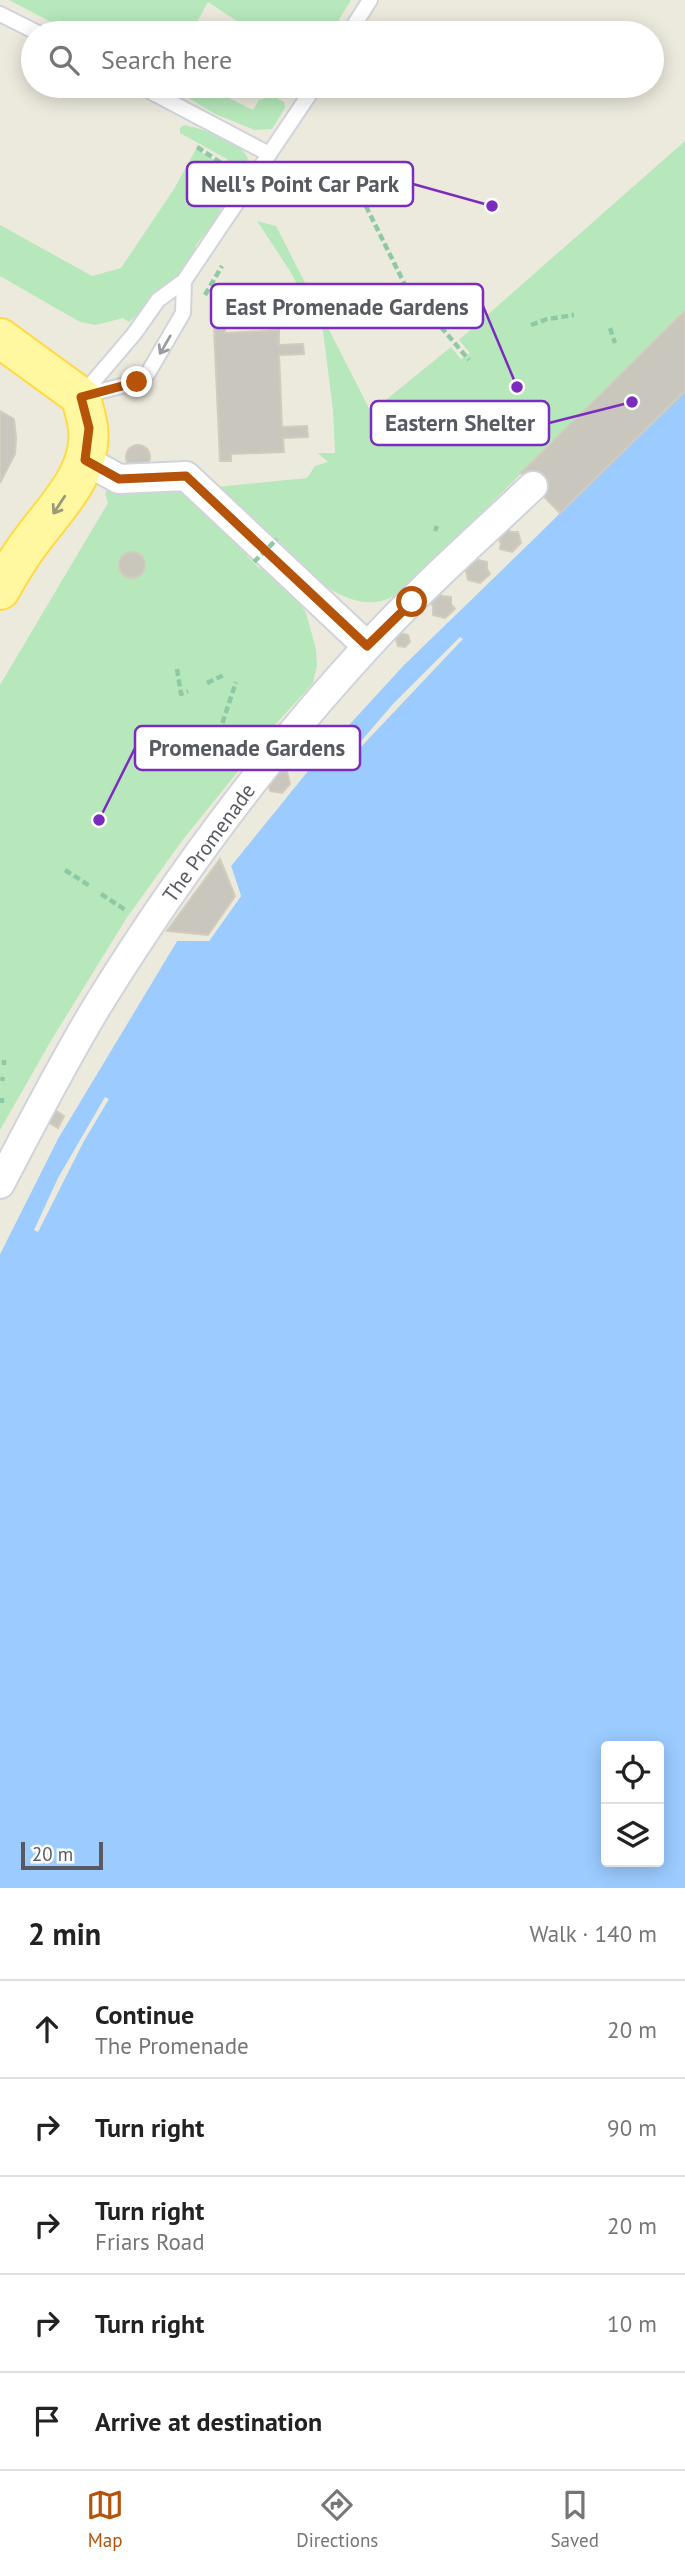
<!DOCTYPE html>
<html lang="en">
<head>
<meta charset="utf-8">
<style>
  :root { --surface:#fff; --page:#f6f6f6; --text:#222; --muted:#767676; --line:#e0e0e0; --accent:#b45309 }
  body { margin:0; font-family:"PT Sans",sans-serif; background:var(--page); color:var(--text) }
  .controls { position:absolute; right:21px; bottom:21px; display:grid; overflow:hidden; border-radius:7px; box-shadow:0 4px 18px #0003 }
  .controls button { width:63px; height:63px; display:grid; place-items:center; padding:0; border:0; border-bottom:2px solid var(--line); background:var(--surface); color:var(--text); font:35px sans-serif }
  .scale { position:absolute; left:21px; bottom:18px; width:82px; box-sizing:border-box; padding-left:7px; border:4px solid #575b61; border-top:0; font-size:19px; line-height:24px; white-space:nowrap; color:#575b61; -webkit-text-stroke:5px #fff; paint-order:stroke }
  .stop { position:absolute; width:21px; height:21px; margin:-16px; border:5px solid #b45309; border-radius:50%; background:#fff }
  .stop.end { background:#b45309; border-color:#fff; box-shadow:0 2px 7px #0008 }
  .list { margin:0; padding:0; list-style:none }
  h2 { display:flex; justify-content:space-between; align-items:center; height:91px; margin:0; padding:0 28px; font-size:30px }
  h2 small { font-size:23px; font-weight:400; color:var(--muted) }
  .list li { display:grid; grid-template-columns:46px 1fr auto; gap:21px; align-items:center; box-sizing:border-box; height:98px; padding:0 28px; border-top:2px solid var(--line) }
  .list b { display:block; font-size:26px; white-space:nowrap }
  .list p { margin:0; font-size:23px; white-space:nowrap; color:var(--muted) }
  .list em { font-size:23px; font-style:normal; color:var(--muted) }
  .icon { flex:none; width:38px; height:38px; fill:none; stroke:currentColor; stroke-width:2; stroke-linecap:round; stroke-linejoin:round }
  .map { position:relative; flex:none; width:685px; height:1888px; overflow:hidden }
  .search { position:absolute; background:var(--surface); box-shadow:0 4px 18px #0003; left:21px; right:21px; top:21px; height:77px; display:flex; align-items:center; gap:18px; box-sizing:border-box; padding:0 24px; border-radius:38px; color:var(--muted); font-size:26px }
  .sheet { height:581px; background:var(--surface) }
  nav { display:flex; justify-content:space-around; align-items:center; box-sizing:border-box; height:98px; border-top:2px solid var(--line); background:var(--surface); font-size:19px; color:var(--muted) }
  nav a { display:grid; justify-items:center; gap:4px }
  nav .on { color:var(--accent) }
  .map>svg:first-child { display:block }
</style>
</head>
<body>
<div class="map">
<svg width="685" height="1888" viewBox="0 0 685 1888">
  <rect width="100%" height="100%" fill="#eceadd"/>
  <g fill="#b6e8bb">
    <polygon points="9,0 351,0 331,33 255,33 208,2 191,33 72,33"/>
    <polygon points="169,86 213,86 227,97 253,110 259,100 273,96 284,102 285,108 272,129 255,130 215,114"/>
    <path d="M184 125C201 128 243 142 248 159L244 164H240L230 178V185L218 217 196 245 186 272 129 322 123 318 95 325 80 322 0 276V225L92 276 121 268 174 189 196 149 221 164 223 171 230 177 231 166 227 159 180 133V128Z"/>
    <path d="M685 141V311L434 560C422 572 409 588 394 596 353 619 308 574 282 548L284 546 270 533 267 535 217 487 307 478 315 466 328 462 318 453H335L333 410 323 331 290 271 257 221 276 226 371 412 451 347 461 359 470 353 459 340Z"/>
    <polygon points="184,488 249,553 247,556 260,569 264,566 298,601 306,613 316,649 317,665 313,683 255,747 256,749 181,842 126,919 52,1039 0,1130 0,685 108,503 105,494 106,491"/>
  </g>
  <path fill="#9bcbff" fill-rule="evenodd" d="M685 391V1888H0V1254L59 1137 177 941H209L241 896 231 866 316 761 405 664ZM606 1746H659V1862H606Z"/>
  <g fill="#eceadd">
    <polygon points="557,510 560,513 537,536 405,664 402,661"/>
    <polygon points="460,637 463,639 359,749 356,747 393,704"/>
    <polygon points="377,688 380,690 316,761 231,866 241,896 209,941 177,941 59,1137 56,1135 175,938 208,937 237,896 228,864 313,759"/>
    <polygon points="105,1097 109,1099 84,1141 38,1232 34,1230 58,1178"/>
    <polygon points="39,1168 42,1170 0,1254 0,1246"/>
  </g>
  <g fill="#c9c7bd" stroke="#d1ccbc" stroke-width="2">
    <polygon points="685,311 685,391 560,513 521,473"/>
    <polygon points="214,327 225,327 225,333 279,330 279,345 303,344 304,354 279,355 282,427 307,426 308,437 283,438 284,452 231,454 231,461 220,461"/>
    <polygon points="0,411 14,419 16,438 15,454 0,483"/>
    <circle cx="138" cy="457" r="12"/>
    <polygon points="506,528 511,532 518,532 521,543 512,552 500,549 501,543 497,537"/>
    <circle cx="132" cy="565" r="13"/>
    <polygon points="475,559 487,562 487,569 490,574 480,583 468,580 465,567"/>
    <polygon points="439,593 442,596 451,597 451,604 455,609 445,618 433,615 433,606 430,602"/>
    <polygon points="400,633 408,635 410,642 405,647 398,646 396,639"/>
    <polygon points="277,772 287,772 290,784 282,793 270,791 269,782"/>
    <polygon points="220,859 235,896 208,935 167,931"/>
    <polygon points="55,1110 64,1116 58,1128 48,1122"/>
  </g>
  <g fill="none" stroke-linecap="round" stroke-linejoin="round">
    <g stroke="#d1d3da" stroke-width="18">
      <g id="lane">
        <polyline points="0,14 38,33"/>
        <polyline points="349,33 370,0"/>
        <polyline points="140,86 269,154"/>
        <polyline points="82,395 134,334 158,300 184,281 315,86"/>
        <polyline points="82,396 137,382 148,373 183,313 184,281"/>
      </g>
    </g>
    <g stroke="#d1d3da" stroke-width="32">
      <g id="street">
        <polyline points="85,460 119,479 186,476 367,646"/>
        <path d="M0 1184C32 1123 63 1062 99 1003 177 877 266 757 366 648 418 591 477 539 533 486"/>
      </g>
    </g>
    <g stroke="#ffda44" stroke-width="42">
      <path id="primary" d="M0 338 81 397C83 407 87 418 88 428 93 473 56 507 32 540 20 555 10 573 0 590"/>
    </g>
    <g stroke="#8fc9a4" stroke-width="4.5" stroke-dasharray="7 3.5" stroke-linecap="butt">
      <polyline points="197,147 226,166 228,171 221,184 223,186"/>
      <polyline points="298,167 355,184 406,287 423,303"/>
      <polyline points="205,295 222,266"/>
      <polyline points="531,325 547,319 574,315"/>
      <polyline points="441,327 469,360"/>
      <polyline points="610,328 615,343"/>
      <polyline points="435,531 437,526"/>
      <polyline points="177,669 181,694 188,691"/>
      <polyline points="207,683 226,674"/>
      <polyline points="219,733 236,682"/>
      <polyline points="223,743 246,739"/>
      <polyline points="192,757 208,747"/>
      <polyline points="65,870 90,886"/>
      <polyline points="101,894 127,911"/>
      <polyline points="4,1065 4,1060"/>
      <polyline points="2,1081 3,1077"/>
      <polyline points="2,1098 2,1103"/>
    </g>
    <use href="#lane" stroke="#fff" stroke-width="14"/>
    <use href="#street" stroke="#fff" stroke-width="28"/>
    <use href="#primary" stroke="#fff8a0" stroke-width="38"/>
    <polyline stroke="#8fc9a4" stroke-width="4.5" stroke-dasharray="7 3.5" stroke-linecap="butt" points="254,562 277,539"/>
  </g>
  <defs><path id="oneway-shaft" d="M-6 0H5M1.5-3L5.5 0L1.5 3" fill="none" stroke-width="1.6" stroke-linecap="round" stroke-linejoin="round" transform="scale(1.75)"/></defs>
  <use stroke="#9a9da0" href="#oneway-shaft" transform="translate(165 345) rotate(120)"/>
  <use stroke="#9a9a7a" href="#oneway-shaft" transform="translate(59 505) rotate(123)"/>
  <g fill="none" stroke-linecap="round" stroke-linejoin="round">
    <polyline stroke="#b45309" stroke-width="9" points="137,382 81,397 89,428 85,460 119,479 186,476 367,646 412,602"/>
  </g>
  <g text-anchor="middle" stroke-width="5" stroke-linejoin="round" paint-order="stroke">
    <g font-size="21" fill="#575b61" stroke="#fff">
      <text transform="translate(209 843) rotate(-54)" y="7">The Promenade</text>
    </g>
  </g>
  <path fill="none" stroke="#7b2cbf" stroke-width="2.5" d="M492 206L413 184M517 387L483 306M632 402L549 423M99 820L135 748"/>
  <g fill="#7b2cbf" stroke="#fff" stroke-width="2.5">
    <circle cx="492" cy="206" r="7"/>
    <circle cx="517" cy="387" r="7"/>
    <circle cx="632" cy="402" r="7"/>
    <circle cx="99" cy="820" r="7"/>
  </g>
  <g fill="#fff" stroke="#7b2cbf" stroke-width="2.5">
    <rect x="187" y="162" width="226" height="44" rx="7"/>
    <rect x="211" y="284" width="272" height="44" rx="7"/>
    <rect x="371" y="401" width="178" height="44" rx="7"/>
    <rect x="135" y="726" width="225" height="44" rx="7"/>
  </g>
  <g font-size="23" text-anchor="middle" font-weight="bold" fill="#575b61">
    <text x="300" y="192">Nell's Point Car Park</text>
    <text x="347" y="315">East Promenade Gardens</text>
    <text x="460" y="431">Eastern Shelter</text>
    <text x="247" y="756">Promenade Gardens</text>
  </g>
</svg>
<div class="controls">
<button><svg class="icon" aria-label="locate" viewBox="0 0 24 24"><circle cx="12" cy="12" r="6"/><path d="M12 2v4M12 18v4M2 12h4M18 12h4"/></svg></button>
<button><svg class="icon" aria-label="layers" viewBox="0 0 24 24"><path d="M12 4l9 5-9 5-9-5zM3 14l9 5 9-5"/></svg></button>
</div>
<div class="scale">20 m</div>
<div class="stop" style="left:412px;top:602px"></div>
<div class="stop end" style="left:137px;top:382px"></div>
<div class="search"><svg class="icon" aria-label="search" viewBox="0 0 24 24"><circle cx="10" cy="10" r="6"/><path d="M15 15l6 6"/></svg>Search here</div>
</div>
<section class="sheet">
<h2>2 min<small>Walk · 140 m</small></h2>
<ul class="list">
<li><svg class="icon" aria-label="ahead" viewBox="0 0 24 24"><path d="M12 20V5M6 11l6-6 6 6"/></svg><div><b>Continue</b><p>The Promenade</p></div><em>20 m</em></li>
<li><svg class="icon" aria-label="right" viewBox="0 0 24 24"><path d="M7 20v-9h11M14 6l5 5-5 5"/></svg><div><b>Turn right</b></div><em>90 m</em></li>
<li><svg class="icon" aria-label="right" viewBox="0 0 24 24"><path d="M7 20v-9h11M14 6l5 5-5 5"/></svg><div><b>Turn right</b><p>Friars Road</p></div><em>20 m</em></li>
<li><svg class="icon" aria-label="right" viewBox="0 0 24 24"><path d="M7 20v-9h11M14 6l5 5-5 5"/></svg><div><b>Turn right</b></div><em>10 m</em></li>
<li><svg class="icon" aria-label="arrive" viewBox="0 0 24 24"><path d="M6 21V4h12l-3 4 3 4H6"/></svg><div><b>Arrive at destination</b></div></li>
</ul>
</section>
<nav>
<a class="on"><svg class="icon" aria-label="map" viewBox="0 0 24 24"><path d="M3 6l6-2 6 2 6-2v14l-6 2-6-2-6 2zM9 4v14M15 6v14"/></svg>Map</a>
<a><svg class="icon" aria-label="directions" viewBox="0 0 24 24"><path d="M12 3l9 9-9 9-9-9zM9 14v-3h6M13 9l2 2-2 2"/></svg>Directions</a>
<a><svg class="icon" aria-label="saved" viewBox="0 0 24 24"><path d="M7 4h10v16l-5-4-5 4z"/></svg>Saved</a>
</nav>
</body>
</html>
